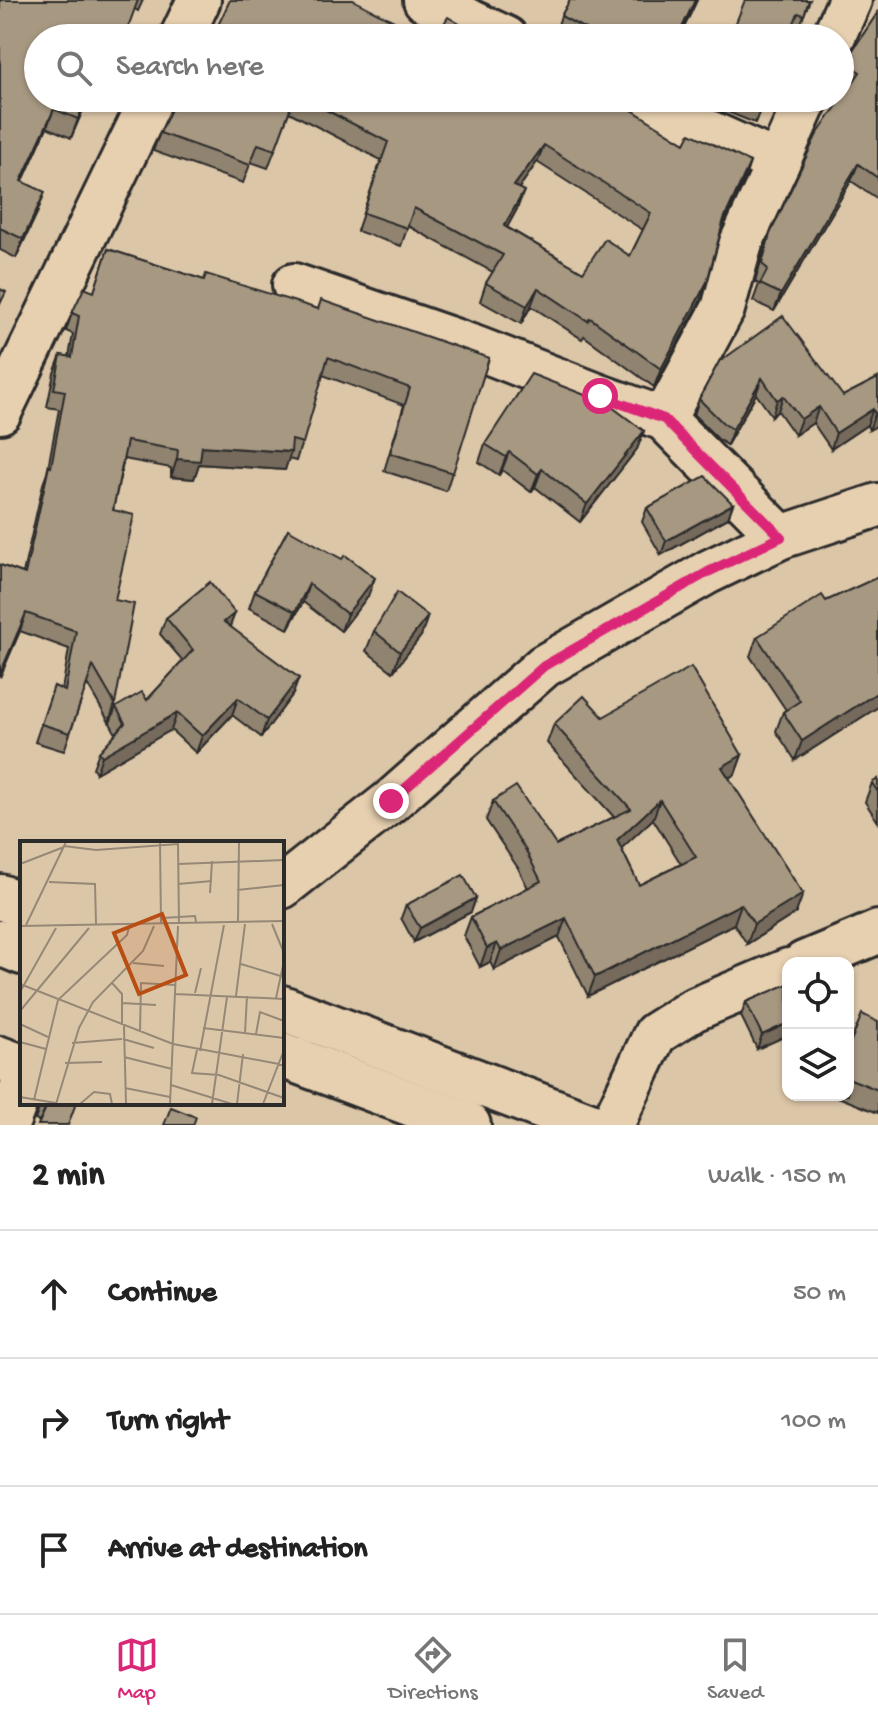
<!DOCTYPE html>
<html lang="en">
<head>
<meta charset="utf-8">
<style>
  :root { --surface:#fff; --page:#f2f2f2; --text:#222; --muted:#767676; --line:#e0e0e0; --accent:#db2777 }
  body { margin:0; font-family:"Gochi Hand",sans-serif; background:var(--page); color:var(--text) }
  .controls { position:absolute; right:24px; bottom:24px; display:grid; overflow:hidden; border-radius:16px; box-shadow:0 2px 6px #0004 }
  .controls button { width:72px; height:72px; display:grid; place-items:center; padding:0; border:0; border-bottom:2px solid var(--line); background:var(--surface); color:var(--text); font:40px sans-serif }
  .stop { position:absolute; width:24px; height:24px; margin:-18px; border:6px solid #db2777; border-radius:50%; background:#fff }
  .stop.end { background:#db2777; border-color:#fff; box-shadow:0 2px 8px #0008 }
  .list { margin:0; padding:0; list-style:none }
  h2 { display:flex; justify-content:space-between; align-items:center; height:104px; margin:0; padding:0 32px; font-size:34px }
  h2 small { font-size:26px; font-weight:400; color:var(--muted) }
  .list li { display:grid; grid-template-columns:52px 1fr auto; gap:24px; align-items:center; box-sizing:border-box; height:128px; padding:0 32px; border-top:2px solid var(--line) }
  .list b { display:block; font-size:30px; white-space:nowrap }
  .list em { font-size:26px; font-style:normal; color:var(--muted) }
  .icon { flex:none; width:44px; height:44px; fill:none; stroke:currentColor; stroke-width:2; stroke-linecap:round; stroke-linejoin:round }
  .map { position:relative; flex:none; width:878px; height:1125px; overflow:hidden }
  .search { position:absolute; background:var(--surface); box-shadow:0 2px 6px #0004; left:24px; right:24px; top:24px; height:88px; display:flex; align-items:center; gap:20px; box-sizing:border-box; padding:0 28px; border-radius:44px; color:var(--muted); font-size:30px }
  .sheet { height:488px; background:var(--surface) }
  nav { display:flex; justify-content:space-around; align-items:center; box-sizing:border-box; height:112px; border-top:2px solid var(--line); background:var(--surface); font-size:22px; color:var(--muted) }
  nav a { display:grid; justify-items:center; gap:4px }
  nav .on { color:var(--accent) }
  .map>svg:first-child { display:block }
</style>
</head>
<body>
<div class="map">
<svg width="878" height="1125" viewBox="0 0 878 1125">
  <rect width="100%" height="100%" fill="#dcc6a8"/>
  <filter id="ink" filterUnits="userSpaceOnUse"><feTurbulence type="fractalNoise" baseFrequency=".0125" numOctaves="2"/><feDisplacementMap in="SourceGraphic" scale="16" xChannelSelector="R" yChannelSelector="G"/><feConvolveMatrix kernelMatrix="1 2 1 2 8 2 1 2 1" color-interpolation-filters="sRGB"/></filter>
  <g filter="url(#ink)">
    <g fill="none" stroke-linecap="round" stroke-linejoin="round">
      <g stroke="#2b2b2b" stroke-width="48">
        <g id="minor">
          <polyline points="425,0 506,38"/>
          <polyline points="181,38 199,0"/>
          <polyline points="833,38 850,0"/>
          <polyline points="633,98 778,163 807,98"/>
          <polyline points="294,285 474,347 600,396 664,419 781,537"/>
          <polyline points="0,412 152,98"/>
          <polyline points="664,419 723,309 741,243 778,163"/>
          <polyline points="282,887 391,801 544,666 708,572 781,537 878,505"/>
          <polyline points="804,963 878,932"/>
          <polyline points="0,1058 22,1066"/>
          <polyline points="7,1125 22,1086"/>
          <polyline points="612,1125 655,1034 693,1010 788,970"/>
        </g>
      </g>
      <g stroke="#2b2b2b" stroke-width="50">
        <g id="highway">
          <polyline points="0,897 22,905"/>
          <polyline points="0,943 22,952"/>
          <polyline points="282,1008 590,1125"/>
          <polyline points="282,1055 468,1125"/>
        </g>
      </g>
      <use href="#minor" stroke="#e7d0b0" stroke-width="42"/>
      <use href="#highway" stroke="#e7d0b0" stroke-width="44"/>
    </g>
    <g fill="#908370" stroke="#2b2b2b" stroke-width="2" fill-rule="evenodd">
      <polygon points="0,0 143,0 138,11 135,9 38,98 88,98 71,138 47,127 23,181 38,211 16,258 0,250"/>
      <polygon points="570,0 697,0 680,36 685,38 563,38 555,34 561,16"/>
      <polygon points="810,0 797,33 792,31 730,38"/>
      <polygon points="878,12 878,199 851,181 774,311 753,301 759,284 755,282 764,251 770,234 850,87 840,80 840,76 845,62"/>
      <path d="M176 98H581L685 143 750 162 744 180 722 228 701 300 654 387 584 336 582 339 531 306 521 324 480 301 486 283 493 272 408 226 401 246 357 231 381 160 289 112 268 168 251 162 243 183 153 151 160 133ZM537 162 643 230 630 256 583 272 507 227 517 209 519 188Z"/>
      <polygon points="695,98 765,98 755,123 695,99"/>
      <polygon points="108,249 204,280 318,309 489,358 446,491 384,471 404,405 323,375 296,461 288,459 285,470 199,464 194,479 171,477 171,468 124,459 113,510 115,600 115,704 109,722 87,684 64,751 35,742 54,686 62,690 69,649 20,631 0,677 0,565 23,573 43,484 47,473 59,409 47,407 54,373 61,355 69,357 73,334 66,331 72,313 94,292"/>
      <polygon points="720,360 843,396 878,378 878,425 869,430 867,425 831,449 813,423 795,435 778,411 772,416 756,394 727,445 718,439 694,415 699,399"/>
      <polygon points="644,431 637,449 580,522 535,487 531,492 502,470 499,475 479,462 485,444"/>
      <polygon points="733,504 728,518 661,555 642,522 647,508"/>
      <polygon points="288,529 368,596 341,631 303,602 288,629 249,608 255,591"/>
      <polygon points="878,577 878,707 795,760 776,731 783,712 786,710 750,656 757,637 826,601"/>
      <polygon points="235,613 230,626 293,694 261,737 232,715 196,753 171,730 96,773 93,768 99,752 116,734 110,723 116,707 147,700 183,661 160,634 166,618"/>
      <polygon points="374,631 421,636 393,672 366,651"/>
      <path d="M603 717 742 755 735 774 729 778 796 913 747 944 734 924 588 996 559 937 494 970 490 962 480 967 464 936 471 917 528 888 518 868 486 820 493 801 556 845 614 817 547 743 554 724ZM653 819 681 864 639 885 621 848Z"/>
      <polygon points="878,779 878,822 865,802 872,783"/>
      <polygon points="476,898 471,912 414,942 401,918 406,905"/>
      <polygon points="788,984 757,1049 741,1016 746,1002"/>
      <polygon points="878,1022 878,1113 833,1095 848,1095 848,1048"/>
      <polygon points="41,1103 76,1103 40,1122 35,1120"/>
    </g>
    <g fill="#756a5b" stroke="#2b2b2b" stroke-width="2">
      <polygon points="695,0 697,0 679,38 677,38"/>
      <polygon points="87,98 88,98 71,138 78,119"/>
      <polygon points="54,109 47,127 14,200 21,181"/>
      <polygon points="544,145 537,162 508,204 514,186"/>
      <polygon points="750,162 744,180 718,236 724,219"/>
      <polygon points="858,164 851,181 774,311 781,294"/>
      <polygon points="524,191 517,209 498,244 504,226"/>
      <polygon points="45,192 38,211 16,258 23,239"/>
      <polygon points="707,282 701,300 654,387 661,369"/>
      <polygon points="538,288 531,306 521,324 527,306"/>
      <polygon points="762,378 756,394 727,445 733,429"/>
      <polygon points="783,396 778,411 772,416 777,400"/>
      <polygon points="819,407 813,423 795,435 801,419"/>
      <polygon points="873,409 867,425 831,449 836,433"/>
      <polygon points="878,412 878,425 869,430 875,414"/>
      <polygon points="644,431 637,449 580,522 587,504"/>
      <polygon points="202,446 291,452 285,470 199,464 194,479 171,477 177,459"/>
      <polygon points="509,452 502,470 499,475 506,457"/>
      <polygon points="542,469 535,487 531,492 538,474"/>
      <polygon points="733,504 728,518 661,555 666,541"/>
      <polygon points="375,578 368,596 341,631 347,614"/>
      <polygon points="309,584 303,602 288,629 295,612"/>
      <polygon points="26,613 20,631 0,677 0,674"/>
      <polygon points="235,613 229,629 224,622"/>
      <polygon points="428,616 421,636 393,672 400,652"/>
      <polygon points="299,678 293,694 261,737 267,720"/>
      <polygon points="878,692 878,707 795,760 802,741"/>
      <polygon points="238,698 232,715 196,753 202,736"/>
      <polygon points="177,713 171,730 96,773 102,756"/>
      <polygon points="742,755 735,774 715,786 722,767"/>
      <polygon points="660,800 653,819 610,859 617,840"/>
      <polygon points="803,894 796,913 747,944 754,924"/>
      <polygon points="476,898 471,912 414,942 420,928"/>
      <polygon points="741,904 734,924 588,996 595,977"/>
      <polygon points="566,918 559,937 494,970 501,950"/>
      <polygon points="497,943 490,962 480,967 487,948"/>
      <polygon points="788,1023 788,1035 757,1049 762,1035"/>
    </g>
    <g fill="#a79882" stroke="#2b2b2b" stroke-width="2" fill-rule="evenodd">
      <polygon points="0,0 138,0 124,38 38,38 38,98 87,98 78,119 54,109 21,181 45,192 23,239 0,228"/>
      <polygon points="230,0 353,0 427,38 212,38"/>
      <polygon points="570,0 695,0 678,36 685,38 644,38 635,34 633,38 602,38 561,16"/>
      <polygon points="745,0 809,0 804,15 798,13 788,38 730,38"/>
      <polygon points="878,12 878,178 858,164 781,294 760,284 768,269 762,264 770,234 816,136 860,72 845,62"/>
      <polygon points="448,17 483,38 435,38"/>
      <polygon points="176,98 294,98 275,150 258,144 250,165 160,133"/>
      <path d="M303 98H581L584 100 585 98H613L685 143 690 133 750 162 724 219 707 282 661 369 590 318 588 321 538 288 527 306 486 283 503 255 414 208 407 228 363 213 388 142ZM544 145 651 213 630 256 605 239 583 272 504 226 524 191 514 186Z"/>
      <polygon points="744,98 765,98 762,105"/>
      <polygon points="108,249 204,280 206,274 318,309 321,300 489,358 453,473 390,453 410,388 328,357 303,443 292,440 291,452 202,446 200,461 177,459 178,450 127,441 113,510 134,515 115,600 134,604 115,704 93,666 70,733 41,724 54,686 65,691 76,631 26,613 0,674 0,565 25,574 49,466 51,467 65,391 54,389 61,355 72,357 79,316 72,313 84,288 94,292"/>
      <polygon points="0,289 6,292 0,304"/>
      <polygon points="783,316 843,396 878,378 878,412 875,414 873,409 836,433 819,407 801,419 783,396 777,400 762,378 733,429 724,424 699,399 720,360 722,360"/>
      <polygon points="531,374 608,404 644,431 587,504 542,469 538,474 509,452 506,457 485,444"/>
      <polygon points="705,476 733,504 666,541 647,508"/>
      <polygon points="288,529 342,559 345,555 375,578 347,614 309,584 295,612 255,591"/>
      <polygon points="878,577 878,692 802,741 783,712 800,701 757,637 822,595 826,601"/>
      <polygon points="210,582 235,613 224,622 299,678 267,720 238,698 202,736 177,713 102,756 99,752 125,723 116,707 142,692 147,700 193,650 166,618"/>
      <polygon points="397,592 428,616 400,652 374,631"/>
      <path d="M691 667 742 755 722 767 803 894 754 924 741 904 595 977 566 918 501 950 497 943 487 948 471 917 541 881 525 849 493 801 516 786 556 845 631 809 554 724 584 696 603 717ZM660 800 696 857 639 885 617 840Z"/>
      <polygon points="878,779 878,792 872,783"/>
      <polygon points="463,875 476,898 420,928 406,905"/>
      <polygon points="788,984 788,1023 762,1035 746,1002"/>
      <polygon points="862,1014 878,1022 878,1090 848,1078 848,1048"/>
      <polygon points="41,1103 76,1103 68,1125 38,1125 45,1110 39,1108"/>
      <polygon points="171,1107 196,1117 193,1125 164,1125"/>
    </g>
  </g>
  <g fill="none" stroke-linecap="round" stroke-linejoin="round" filter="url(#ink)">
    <polyline stroke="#db2777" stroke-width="10" points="391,801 544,666 708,572 781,537 664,419 600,396"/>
  </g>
  <g transform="translate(20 841)">
    <rect width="264" height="264" fill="#dcc6a8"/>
    <path fill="none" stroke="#958876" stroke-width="2" d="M140 1 141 82M44 5 76 9 158 3 159 83M0 23 44 6M158 23 264 19M29 41 75 43 76 83M158 43 192 40M217 49 264 44M190 52 192 20M142 77 175 75 176 81M218 80 219 1M252 83 264 112M6 84 46 1M0 85 264 80M113 122 144 125M221 123 264 136M92 142 102 153V184M0 143 153 203 264 224M0 151 36 87M175 152 181 127M155 153 264 158M216 155 225 83M256 157 264 120M102 162 136 164M0 170 69 87M0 183 28 196M104 185 106 263M183 187 264 197M120 191 121 142 155 144M225 192 227 155M236 193 240 171 264 180M103 198 134 207M0 201 26 208M52 202 102 198M177 209 172 232 199 234 264 257M180 210 204 84M104 216 152 228M45 222 82 221M151 244 212 263M105 247 150 256M0 256 36 262M14 259 38 159 107 94 109 86M36 263 59 187 73 161 123 110 134 85M60 263 74 251 90 253 92 263M150 263 158 85M192 263 207 156M217 263 223 213M243 263 264 209"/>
    <path fill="#b94e14" fill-opacity="0.15" stroke="#b94e14" stroke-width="4" d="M142 73 166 134 119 153 94 92Z"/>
    <rect width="264" height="264" fill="none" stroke="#2b2b2b" stroke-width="4"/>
  </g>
</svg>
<div class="controls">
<button><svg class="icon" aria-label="locate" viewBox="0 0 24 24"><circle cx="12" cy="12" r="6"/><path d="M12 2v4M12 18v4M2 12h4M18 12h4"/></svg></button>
<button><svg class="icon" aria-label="layers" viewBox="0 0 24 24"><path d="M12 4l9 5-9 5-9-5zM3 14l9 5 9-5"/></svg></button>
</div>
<div class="stop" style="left:600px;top:396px"></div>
<div class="stop end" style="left:391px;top:801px"></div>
<div class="search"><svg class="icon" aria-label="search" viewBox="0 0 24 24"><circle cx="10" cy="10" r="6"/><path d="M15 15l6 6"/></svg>Search here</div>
</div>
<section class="sheet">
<h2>2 min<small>Walk · 150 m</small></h2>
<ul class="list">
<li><svg class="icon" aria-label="ahead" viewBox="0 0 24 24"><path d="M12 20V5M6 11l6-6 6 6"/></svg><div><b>Continue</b></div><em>50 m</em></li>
<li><svg class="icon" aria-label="right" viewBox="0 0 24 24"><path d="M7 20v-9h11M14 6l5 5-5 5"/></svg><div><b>Turn right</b></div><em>100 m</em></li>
<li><svg class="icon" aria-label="arrive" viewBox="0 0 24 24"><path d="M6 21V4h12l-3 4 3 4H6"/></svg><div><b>Arrive at destination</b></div></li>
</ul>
</section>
<nav>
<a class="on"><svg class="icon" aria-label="map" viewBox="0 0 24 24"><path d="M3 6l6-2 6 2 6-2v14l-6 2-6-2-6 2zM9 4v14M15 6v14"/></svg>Map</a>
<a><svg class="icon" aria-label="directions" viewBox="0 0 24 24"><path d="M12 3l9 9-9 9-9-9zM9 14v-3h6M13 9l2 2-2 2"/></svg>Directions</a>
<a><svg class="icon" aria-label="saved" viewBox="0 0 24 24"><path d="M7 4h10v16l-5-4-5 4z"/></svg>Saved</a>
</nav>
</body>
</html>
